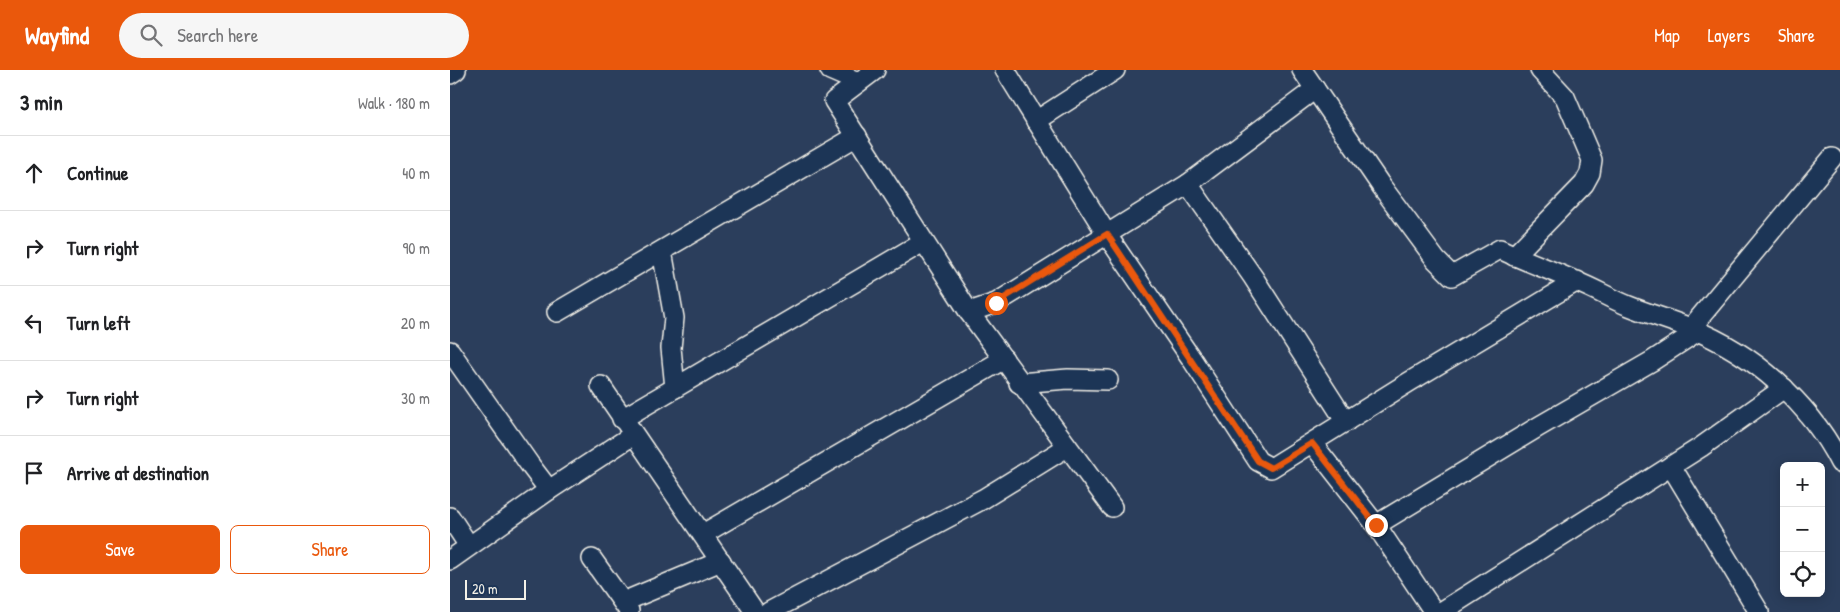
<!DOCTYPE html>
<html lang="en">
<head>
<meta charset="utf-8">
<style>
  :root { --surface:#fff; --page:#f6f6f6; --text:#202124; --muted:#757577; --line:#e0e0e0; --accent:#ea580c }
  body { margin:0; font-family:"Patrick Hand",sans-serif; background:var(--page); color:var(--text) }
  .controls { position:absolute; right:15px; bottom:15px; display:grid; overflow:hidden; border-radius:8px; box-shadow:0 2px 12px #0003 }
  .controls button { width:45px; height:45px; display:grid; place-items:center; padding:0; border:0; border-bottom:1px solid var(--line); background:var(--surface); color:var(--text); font:25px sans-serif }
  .scale { position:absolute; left:15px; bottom:12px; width:61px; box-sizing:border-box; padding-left:5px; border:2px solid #f4f1e8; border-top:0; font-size:14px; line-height:18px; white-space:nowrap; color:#f4f1e8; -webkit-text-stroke:4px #1d3557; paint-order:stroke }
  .stop { position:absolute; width:15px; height:15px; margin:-11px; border:4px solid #ea580c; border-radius:50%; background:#fff }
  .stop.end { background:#ea580c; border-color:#fff; box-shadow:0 1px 5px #0008 }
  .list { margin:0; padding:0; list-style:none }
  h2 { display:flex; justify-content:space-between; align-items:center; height:65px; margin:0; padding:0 20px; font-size:21px }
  h2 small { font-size:16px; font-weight:400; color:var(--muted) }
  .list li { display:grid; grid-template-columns:32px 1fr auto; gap:15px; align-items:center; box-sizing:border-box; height:75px; padding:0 20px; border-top:1px solid var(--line) }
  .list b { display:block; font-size:19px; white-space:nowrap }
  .list em { font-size:16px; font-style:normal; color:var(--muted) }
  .actions { display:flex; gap:10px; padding:15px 20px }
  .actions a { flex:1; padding:11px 0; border:1px solid var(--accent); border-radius:8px; text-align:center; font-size:18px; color:var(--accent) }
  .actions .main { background:var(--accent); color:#fff }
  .icon { flex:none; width:28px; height:28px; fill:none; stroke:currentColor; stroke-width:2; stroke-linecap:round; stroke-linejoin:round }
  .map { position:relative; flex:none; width:1390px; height:542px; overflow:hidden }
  header { display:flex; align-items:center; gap:30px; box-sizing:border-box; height:70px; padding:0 25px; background:var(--accent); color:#fff }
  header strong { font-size:24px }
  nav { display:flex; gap:28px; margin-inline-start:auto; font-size:18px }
  .search { width:350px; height:45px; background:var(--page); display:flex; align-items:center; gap:12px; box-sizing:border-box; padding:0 18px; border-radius:28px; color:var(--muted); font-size:19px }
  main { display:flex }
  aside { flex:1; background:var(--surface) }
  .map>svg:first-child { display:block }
</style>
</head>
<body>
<header>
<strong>Wayfind</strong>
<div class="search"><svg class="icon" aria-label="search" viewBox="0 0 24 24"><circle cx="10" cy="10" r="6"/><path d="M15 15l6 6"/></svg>Search here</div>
<nav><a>Map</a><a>Layers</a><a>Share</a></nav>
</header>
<main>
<aside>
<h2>3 min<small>Walk · 180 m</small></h2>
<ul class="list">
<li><svg class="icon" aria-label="ahead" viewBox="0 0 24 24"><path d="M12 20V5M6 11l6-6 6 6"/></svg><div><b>Continue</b></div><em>40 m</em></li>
<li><svg class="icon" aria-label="right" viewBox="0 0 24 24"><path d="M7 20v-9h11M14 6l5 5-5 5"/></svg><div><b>Turn right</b></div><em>90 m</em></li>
<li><svg class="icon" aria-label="left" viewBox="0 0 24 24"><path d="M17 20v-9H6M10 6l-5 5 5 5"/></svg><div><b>Turn left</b></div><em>20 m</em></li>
<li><svg class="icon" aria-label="right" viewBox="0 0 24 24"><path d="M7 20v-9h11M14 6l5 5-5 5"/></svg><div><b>Turn right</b></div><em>30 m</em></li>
<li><svg class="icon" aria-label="arrive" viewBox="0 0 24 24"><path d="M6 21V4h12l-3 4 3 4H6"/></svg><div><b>Arrive at destination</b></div></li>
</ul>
<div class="actions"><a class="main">Save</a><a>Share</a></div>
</aside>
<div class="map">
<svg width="1390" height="542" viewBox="0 0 1390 542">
  <rect width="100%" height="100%" fill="#2b3e5c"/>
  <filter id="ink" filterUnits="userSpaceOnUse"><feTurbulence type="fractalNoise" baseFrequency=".02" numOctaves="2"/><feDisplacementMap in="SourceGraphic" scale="10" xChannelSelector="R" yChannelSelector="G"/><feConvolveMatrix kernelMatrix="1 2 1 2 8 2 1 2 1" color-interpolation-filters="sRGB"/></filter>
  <g filter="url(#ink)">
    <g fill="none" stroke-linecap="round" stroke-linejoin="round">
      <g stroke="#f4f1e8" stroke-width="22">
        <g id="minor">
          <polyline points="380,0 408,12"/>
          <polyline points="425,0 384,31 519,242 662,437"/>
          <polyline points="555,0 661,171 741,288 808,391 821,398 959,312 1127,211"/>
          <path d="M852 0 932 117 986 190 1002 206 1050 179C1075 191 1101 200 1127 212 1145 219 1161 229 1179 236 1199 244 1220 250 1240 258 1303 283 1359 332 1390 393"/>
          <polyline points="0,4 6,0"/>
          <polyline points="586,51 665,0"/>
          <polyline points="738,114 803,207 896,352"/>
          <polyline points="212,181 224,248 221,278 225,318"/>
          <polyline points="1064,186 1134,114 1140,103 1142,90 1115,27 1090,0"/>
          <polyline points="107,242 407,66"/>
          <polyline points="519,242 546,233 738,114 865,19"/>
          <polyline points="1241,258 1382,88"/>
          <polyline points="0,281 80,395 99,420"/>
          <polyline points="569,313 618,309 658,310"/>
          <polyline points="151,316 305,542"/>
          <polyline points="172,349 473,172"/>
          <polyline points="862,373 926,455 984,542"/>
          <polyline points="1221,396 1309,542"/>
          <polyline points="0,447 19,476"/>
          <polyline points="926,455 1088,357 1202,291 1248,261"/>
          <polyline points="253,464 554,289"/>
          <polyline points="142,489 179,541"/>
          <polyline points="0,490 99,420 183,365"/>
          <polyline points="173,532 271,491"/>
          <polyline points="319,542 533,429 617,377"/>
          <polyline points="991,542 1251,377 1334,318"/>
        </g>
      </g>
      <use href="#minor" stroke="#1d3557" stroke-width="19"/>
    </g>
  </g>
  <g fill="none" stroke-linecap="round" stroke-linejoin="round" filter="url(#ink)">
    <polyline stroke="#ea580c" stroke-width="6" points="546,233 657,164 808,391 821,398 862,373 926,455"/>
  </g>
</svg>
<div class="controls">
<button>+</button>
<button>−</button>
<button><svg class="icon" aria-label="locate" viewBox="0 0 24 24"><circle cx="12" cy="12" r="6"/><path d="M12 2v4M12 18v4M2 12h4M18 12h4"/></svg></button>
</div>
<div class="scale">20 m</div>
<div class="stop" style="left:546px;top:233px"></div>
<div class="stop end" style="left:926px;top:455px"></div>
</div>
</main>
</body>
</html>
